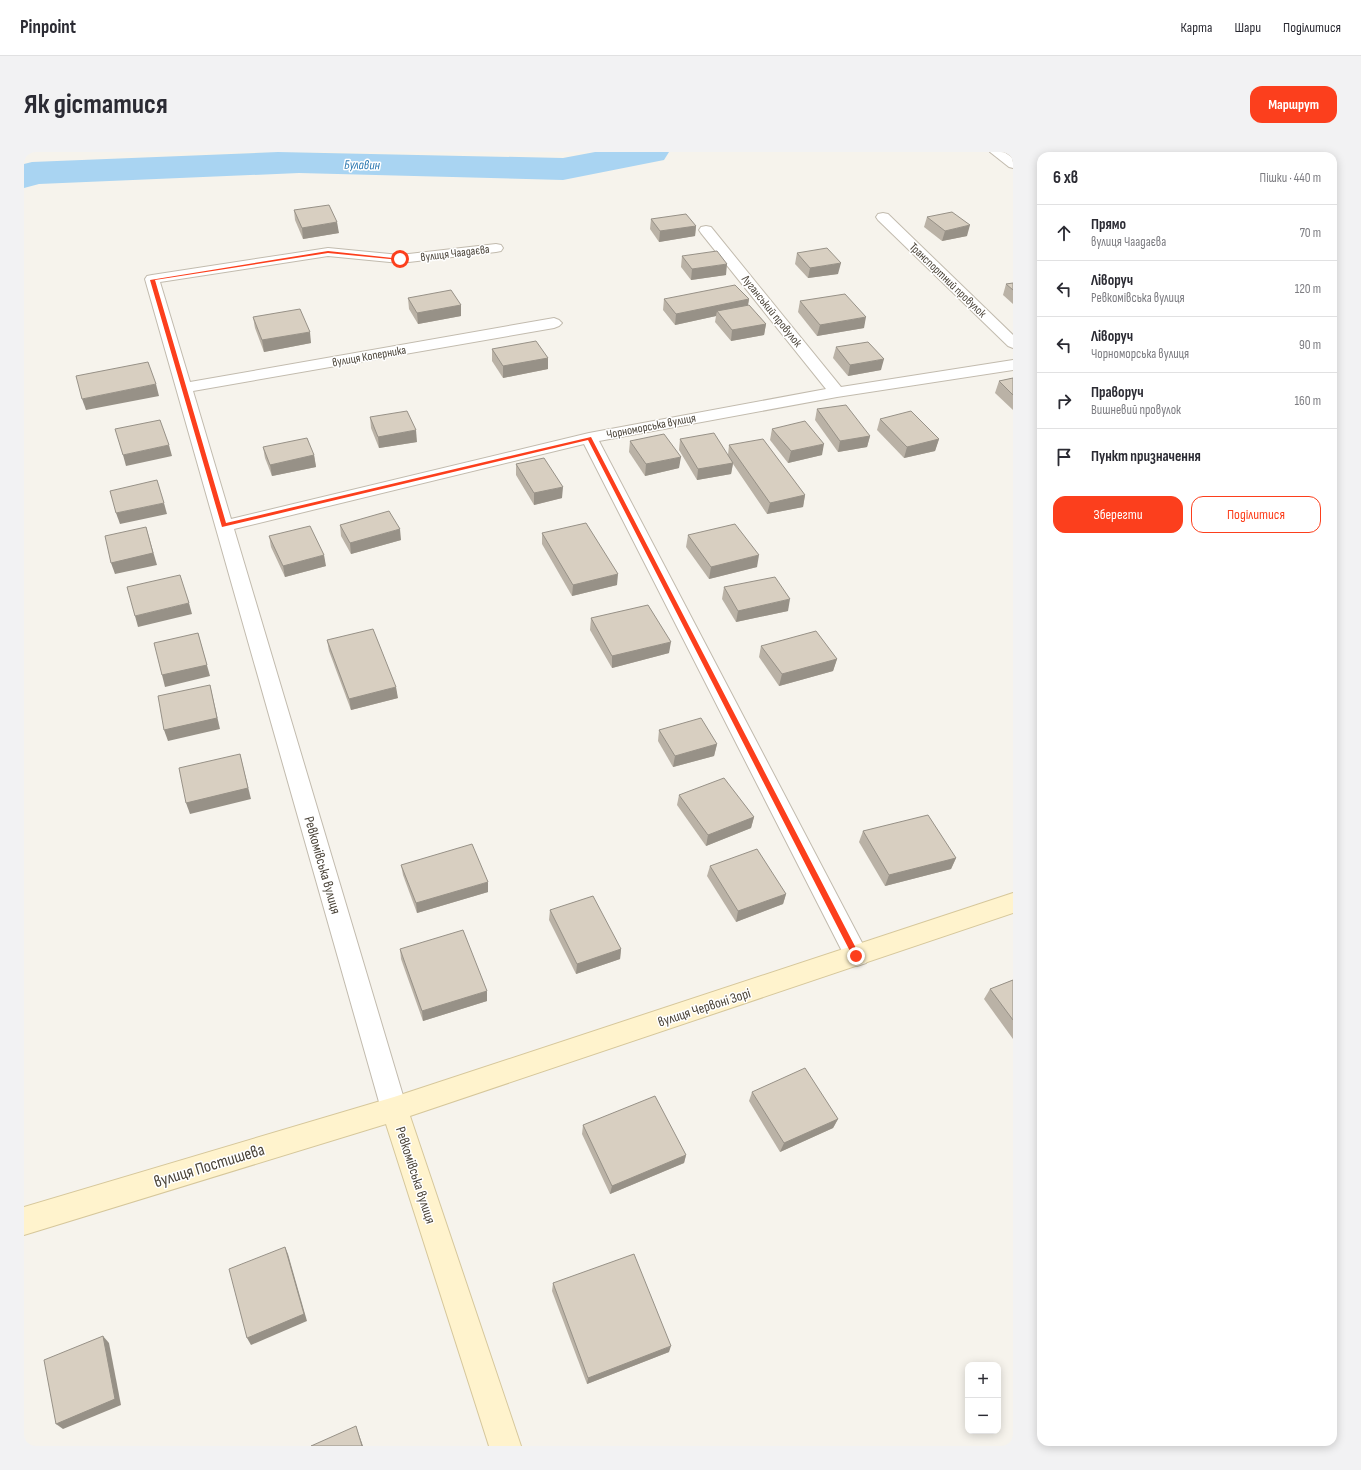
<!DOCTYPE html>
<html lang="uk">
<head>
<meta charset="utf-8">
<style>
  :root { --surface:#fff; --page:#f2f2f3; --text:#2b2b33; --muted:#7c7c81; --line:#e1e1e2; --accent:#fc3f1d }
  body { margin:0; font-family:"Sofia Sans Condensed",sans-serif; background:var(--page); color:var(--text) }
  .controls { position:absolute; right:12px; bottom:12px; display:grid; overflow:hidden; border-radius:8px; box-shadow:0 2px 10px #0003 }
  .controls button { width:36px; height:36px; display:grid; place-items:center; padding:0; border:0; border-bottom:1px solid var(--line); background:var(--surface); color:var(--text); font:20px sans-serif }
  .stop { position:absolute; width:12px; height:12px; margin:-9px; border:3px solid #fc3f1d; border-radius:50%; background:#fff }
  .stop.end { background:#fc3f1d; border-color:#fff; box-shadow:0 1px 4px #0008 }
  .list { margin:0; padding:0; list-style:none }
  h2 { display:flex; justify-content:space-between; align-items:center; height:52px; margin:0; padding:0 16px; font-size:17px }
  h2 small { font-size:13px; font-weight:400; color:var(--muted) }
  .list li { display:grid; grid-template-columns:26px 1fr auto; gap:12px; align-items:center; box-sizing:border-box; height:56px; padding:0 16px; border-top:1px solid var(--line) }
  .list b { display:block; font-size:15px; white-space:nowrap }
  .list p { margin:0; font-size:13px; white-space:nowrap; color:var(--muted) }
  .list em { font-size:13px; font-style:normal; color:var(--muted) }
  .actions { display:flex; gap:8px; padding:12px 16px }
  .actions a { flex:1; padding:9px 0; border:1px solid var(--accent); border-radius:12px; text-align:center; font-size:14px; color:var(--accent) }
  .actions .main { background:var(--accent); color:#fff }
  .icon { flex:none; width:22px; height:22px; fill:none; stroke:currentColor; stroke-width:2; stroke-linecap:round; stroke-linejoin:round }
  .map { position:relative; flex:none; width:989px; height:1294px; overflow:hidden; border-radius:12px }
  header { display:flex; align-items:center; gap:24px; box-sizing:border-box; height:56px; padding:0 20px; background:var(--surface); border-bottom:1px solid var(--line) }
  header strong { font-size:19px }
  nav { display:flex; gap:22px; margin-inline-start:auto; font-size:14px }
  .intro { display:flex; align-items:center; justify-content:space-between; box-sizing:border-box; height:96px; padding:0 24px }
  h1 { margin:0; font-size:28px }
  .button { padding:10px 18px; border-radius:12px; background:var(--accent); color:#fff; font-size:14px; font-weight:700 }
  main { display:flex; gap:24px; padding:0 24px }
  aside { flex:1; background:var(--surface); border-radius:12px; box-shadow:0 2px 10px #0003 }
  .map>svg:first-child { display:block }
</style>
</head>
<body>
<header>
<strong>Pinpoint</strong>
<nav><a>Карта</a><a>Шари</a><a>Поділитися</a></nav>
</header>
<div class="intro"><h1>Як дістатися</h1><a class="button">Маршрут</a></div>
<main>
<div class="map">
<svg width="989" height="1294" viewBox="0 0 989 1294">
  <rect width="100%" height="100%" fill="#f6f3ec"/>
  <g fill="none" stroke-linecap="round" stroke-linejoin="round">
    <polygon fill="#a9d4f2" fill-rule="evenodd" points="254,0 539,6 571,0 645,0 640,8 539,28 275,21 15,32 0,36 0,12 8,10"/>
    <g stroke="#c2bbae" stroke-width="2">
      <g id="street">
        <polygon points="966,0 980,0 989,6 989,16 985,15"/>
        <polygon points="859,61 864,62 989,183 989,196 984,194 854,68 852,65 854,62"/>
        <polygon points="682,74 687,75 817,235 989,208 989,218 813,245 575,289 845,804 842,811 833,814 824,811 560,292 210,377 383,957 379,966 370,969 361,966 357,957 121,127 123,124 128,123 304,96 376,103 472,92 477,93 479,96 477,99 472,100 376,111 304,104 136,130 166,230 530,166 535,168 538,171 535,174 530,176 169,239 207,367 565,281 802,237 677,81 675,78 677,75"/>
      </g>
    </g>
    <g stroke="#d6c79b" stroke-width="2">
      <polygon id="secondary" points="989,741 989,761 386,964 497,1294 465,1294 362,972 0,1083 0,1055 370,945"/>
    </g>
    <use href="#street" fill="#fff" fill-rule="evenodd"/>
    <use href="#secondary" fill="#fff3cd" fill-rule="evenodd"/>
  </g>
  <g fill="#bab2a6">
    <polygon points="270,58 315,81 279,87 271,68"/>
    <polygon points="903,65 943,84 918,89 900,75"/>
    <polygon points="627,67 672,74 671,84 635,90 626,77"/>
    <polygon points="773,101 814,122 784,126 771,112"/>
    <polygon points="658,104 702,123 667,128 657,115"/>
    <polygon points="989,131 989,152 979,143 982,132"/>
    <polygon points="384,146 437,153 437,164 394,172 385,157"/>
    <polygon points="640,147 725,147 724,153 742,172 740,183 707,189 691,170 692,164 651,173 639,158"/>
    <polygon points="776,149 840,176 793,184 774,160"/>
    <polygon points="229,165 287,191 240,200 231,176"/>
    <polygon points="812,195 857,218 824,224 809,206"/>
    <polygon points="468,197 524,206 524,217 479,226 468,209"/>
    <polygon points="989,226 989,258 971,241 975,229"/>
    <polygon points="793,257 846,284 843,295 814,300 791,268"/>
    <polygon points="346,265 393,290 355,296 347,276"/>
    <polygon points="856,267 915,287 911,299 880,306 853,278"/>
    <polygon points="748,277 798,303 764,311 746,288"/>
    <polygon points="656,287 704,303 705,293 781,343 779,355 743,362 709,312 707,322 673,328 655,298"/>
    <polygon points="606,289 655,316 621,324 605,300"/>
    <polygon points="239,295 290,303 292,315 248,324 241,306"/>
    <polygon points="492,312 538,346 510,353 492,323"/>
    <polygon points="316,373 377,388 327,402 317,384"/>
    <polygon points="518,381 593,433 548,444 518,392"/>
    <polygon points="664,383 733,415 685,427 662,395"/>
    <polygon points="245,384 302,414 261,425 247,395"/>
    <polygon points="700,435 764,459 712,470 698,447"/>
    <polygon points="567,466 645,501 588,516 566,478"/>
    <polygon points="303,488 374,546 327,558 305,499"/>
    <polygon points="737,494 813,507 809,519 755,534 735,505"/>
    <polygon points="635,578 693,592 690,604 649,615 634,589"/>
    <polygon points="655,643 730,665 727,676 682,694 653,653"/>
    <polygon points="839,679 932,706 927,717 861,734 835,690"/>
    <polygon points="377,713 464,740 393,761 379,723"/>
    <polygon points="686,714 762,742 759,752 712,770 683,724"/>
    <polygon points="526,758 597,797 596,807 552,822 525,768"/>
    <polygon points="376,797 463,849 399,869 377,807"/>
    <polygon points="989,828 989,887 960,847 966,837"/>
    <polygon points="728,940 814,967 809,976 756,1000 725,949"/>
    <polygon points="559,973 662,1003 660,1011 586,1042 558,982"/>
    <polygon points="529,1131 645,1200 563,1232 528,1139"/>
  </g>
  <g fill="#979187">
    <polygon points="313,70 315,81 279,87 278,76"/>
    <polygon points="946,73 943,84 918,89 921,79"/>
    <polygon points="672,74 671,84 635,90 636,79"/>
    <polygon points="817,111 814,122 784,126 786,116"/>
    <polygon points="703,112 702,123 667,128 668,117"/>
    <polygon points="725,147 723,158 693,159 692,164 651,173 652,162"/>
    <polygon points="437,153 437,164 394,172 393,161"/>
    <polygon points="842,165 840,176 793,184 796,173"/>
    <polygon points="742,172 740,183 707,189 708,178"/>
    <polygon points="286,180 287,191 240,200 238,188"/>
    <polygon points="524,206 524,217 479,226 479,214"/>
    <polygon points="860,207 857,218 824,224 826,213"/>
    <polygon points="132,232 135,244 62,258 58,247"/>
    <polygon points="392,278 393,290 355,296 354,285"/>
    <polygon points="846,284 843,295 814,300 816,289"/>
    <polygon points="915,287 911,299 880,306 883,295"/>
    <polygon points="800,292 798,303 764,311 767,299"/>
    <polygon points="145,293 148,304 102,314 99,303"/>
    <polygon points="290,303 292,315 248,324 246,313"/>
    <polygon points="657,305 655,316 621,324 622,312"/>
    <polygon points="709,311 707,322 673,328 674,317"/>
    <polygon points="539,335 538,346 510,353 510,341"/>
    <polygon points="781,343 779,355 743,362 746,351"/>
    <polygon points="140,351 143,362 96,372 92,361"/>
    <polygon points="122,375 133,413 91,422 87,411"/>
    <polygon points="376,377 377,388 327,402 326,391"/>
    <polygon points="300,403 302,414 261,425 259,414"/>
    <polygon points="735,403 733,415 685,427 687,415"/>
    <polygon points="594,422 593,433 548,444 549,433"/>
    <polygon points="766,447 764,459 712,470 714,459"/>
    <polygon points="165,451 168,462 114,475 111,464"/>
    <polygon points="174,481 186,524 141,535 138,523"/>
    <polygon points="647,490 645,501 588,516 588,504"/>
    <polygon points="813,507 809,519 755,534 758,522"/>
    <polygon points="186,533 196,577 144,589 140,578"/>
    <polygon points="372,535 374,546 327,558 325,547"/>
    <polygon points="693,592 690,604 649,615 651,604"/>
    <polygon points="216,602 227,647 166,662 162,651"/>
    <polygon points="730,665 727,676 682,694 684,683"/>
    <polygon points="932,706 927,717 861,734 865,723"/>
    <polygon points="464,730 464,740 393,761 392,751"/>
    <polygon points="762,742 759,752 712,770 714,759"/>
    <polygon points="597,797 596,807 552,822 553,812"/>
    <polygon points="463,839 463,849 399,869 398,859"/>
    <polygon points="814,967 809,976 756,1000 760,991"/>
    <polygon points="662,1003 660,1011 586,1042 588,1034"/>
    <polygon points="261,1095 264,1102 283,1169 227,1193 223,1186"/>
    <polygon points="79,1184 85,1191 97,1253 39,1277 32,1272"/>
    <polygon points="647,1194 645,1200 563,1232 564,1226"/>
    <polygon points="332,1274 334,1280 339,1294 338,1294"/>
  </g>
  <g fill="#d8cfc1" stroke="#979187">
    <polygon points="305,53 313,70 278,76 270,58"/>
    <polygon points="928,60 946,73 921,79 903,65"/>
    <polygon points="662,62 672,74 636,79 627,67"/>
    <polygon points="803,96 817,111 786,116 773,101"/>
    <polygon points="693,99 703,112 668,117 658,104"/>
    <polygon points="989,131 989,138 982,132"/>
    <polygon points="711,133 725,147 652,162 640,147"/>
    <polygon points="427,138 437,153 393,161 384,146"/>
    <polygon points="821,142 842,165 796,173 776,149"/>
    <polygon points="725,153 742,172 708,178 693,159"/>
    <polygon points="276,157 286,180 238,188 229,165"/>
    <polygon points="512,189 524,206 479,214 468,197"/>
    <polygon points="844,190 860,207 826,213 812,195"/>
    <polygon points="124,210 132,232 58,247 52,224"/>
    <polygon points="989,226 989,243 975,229"/>
    <polygon points="822,253 846,284 816,289 793,257"/>
    <polygon points="383,259 392,278 354,285 346,265"/>
    <polygon points="887,259 915,287 883,295 856,267"/>
    <polygon points="136,268 145,293 99,303 91,277"/>
    <polygon points="781,269 800,292 767,299 748,277"/>
    <polygon points="690,281 709,311 674,317 656,287"/>
    <polygon points="640,282 657,305 622,312 606,289"/>
    <polygon points="283,286 290,303 246,313 239,295"/>
    <polygon points="739,287 781,343 746,351 705,293"/>
    <polygon points="520,306 539,335 510,341 492,312"/>
    <polygon points="133,328 140,351 92,361 86,339"/>
    <polygon points="365,359 376,377 326,391 316,373"/>
    <polygon points="562,371 594,422 549,433 518,381"/>
    <polygon points="711,372 735,403 687,415 664,383"/>
    <polygon points="286,374 300,403 259,414 245,384"/>
    <polygon points="122,375 129,401 87,411 81,384"/>
    <polygon points="156,423 165,451 111,464 103,435"/>
    <polygon points="751,425 766,447 714,459 700,435"/>
    <polygon points="624,453 647,490 588,504 567,466"/>
    <polygon points="349,477 372,535 325,547 303,488"/>
    <polygon points="792,479 813,507 758,522 737,494"/>
    <polygon points="174,481 183,513 138,523 130,491"/>
    <polygon points="186,533 193,566 140,578 134,544"/>
    <polygon points="677,566 693,592 651,604 635,578"/>
    <polygon points="216,602 224,636 162,651 155,616"/>
    <polygon points="700,626 730,665 684,683 655,643"/>
    <polygon points="904,663 932,706 865,723 839,679"/>
    <polygon points="448,692 464,730 392,751 377,713"/>
    <polygon points="733,697 762,742 714,759 686,714"/>
    <polygon points="569,744 597,797 553,812 526,758"/>
    <polygon points="439,778 463,839 398,859 376,797"/>
    <polygon points="989,828 989,868 966,837"/>
    <polygon points="781,916 814,967 760,991 728,940"/>
    <polygon points="631,944 662,1003 588,1034 559,973"/>
    <polygon points="261,1095 280,1162 223,1186 205,1117"/>
    <polygon points="610,1102 647,1194 564,1226 529,1131"/>
    <polygon points="79,1184 91,1247 32,1272 20,1208"/>
    <polygon points="332,1274 338,1294 287,1294"/>
  </g>
  <polygon fill="#fc3f1d" points="304,99 378,107 376,108 304,101 131,128 202,371 567,285 835,802 835,807 830,807 564,288 198,375 126,128"/>
  <g text-anchor="middle" stroke-width="3" stroke-linejoin="round" paint-order="stroke">
    <g font-size="12" fill="#4b4439" stroke="#fff">
      <text transform="translate(431 101) rotate(-7)" y="4">вулиця Чаадаєва</text>
      <text transform="translate(924 128) rotate(44)" y="4">Транспортний провулок</text>
      <text transform="translate(748 159) rotate(51)" y="4">Луганський провулок</text>
      <text transform="translate(345 204) rotate(-10)" y="4">вулиця Коперника</text>
      <text transform="translate(627 274) rotate(-11)" y="4">Чорноморська вулиця</text>
    </g>
    <g font-size="13" font-style="italic" fill="#2e7ab2" stroke="#fff">
      <text transform="translate(338 12) rotate(1)" y="5">Булавин</text>
    </g>
    <g font-size="14" fill="#4b4439" stroke="#fff">
      <text transform="translate(299 713) rotate(74)" y="5">Ревкомівська вулиця</text>
      <text transform="translate(680 855) rotate(-18)" y="5">вулиця Червоні Зорі</text>
      <text transform="translate(392 1023) rotate(72)" y="5">Ревкомівська вулиця</text>
    </g>
    <g font-size="17" fill="#4b4439" stroke="#fff">
      <text transform="translate(185 1013) rotate(-17)" y="6">вулиця Постишева</text>
    </g>
  </g>
</svg>
<div class="controls">
<button>+</button>
<button>−</button>
</div>
<div class="stop" style="left:376px;top:107px"></div>
<div class="stop end" style="left:832px;top:804px"></div>
</div>
<aside>
<h2>6 хв<small>Пішки · 440 m</small></h2>
<ul class="list">
<li><svg class="icon" aria-label="ahead" viewBox="0 0 24 24"><path d="M12 20V5M6 11l6-6 6 6"/></svg><div><b>Прямо</b><p>вулиця Чаадаєва</p></div><em>70 m</em></li>
<li><svg class="icon" aria-label="left" viewBox="0 0 24 24"><path d="M17 20v-9H6M10 6l-5 5 5 5"/></svg><div><b>Ліворуч</b><p>Ревкомівська вулиця</p></div><em>120 m</em></li>
<li><svg class="icon" aria-label="left" viewBox="0 0 24 24"><path d="M17 20v-9H6M10 6l-5 5 5 5"/></svg><div><b>Ліворуч</b><p>Чорноморська вулиця</p></div><em>90 m</em></li>
<li><svg class="icon" aria-label="right" viewBox="0 0 24 24"><path d="M7 20v-9h11M14 6l5 5-5 5"/></svg><div><b>Праворуч</b><p>Вишневий провулок</p></div><em>160 m</em></li>
<li><svg class="icon" aria-label="arrive" viewBox="0 0 24 24"><path d="M6 21V4h12l-3 4 3 4H6"/></svg><div><b>Пункт призначення</b></div></li>
</ul>
<div class="actions"><a class="main">Зберегти</a><a>Поділитися</a></div>
</aside>
</main>
</body>
</html>
